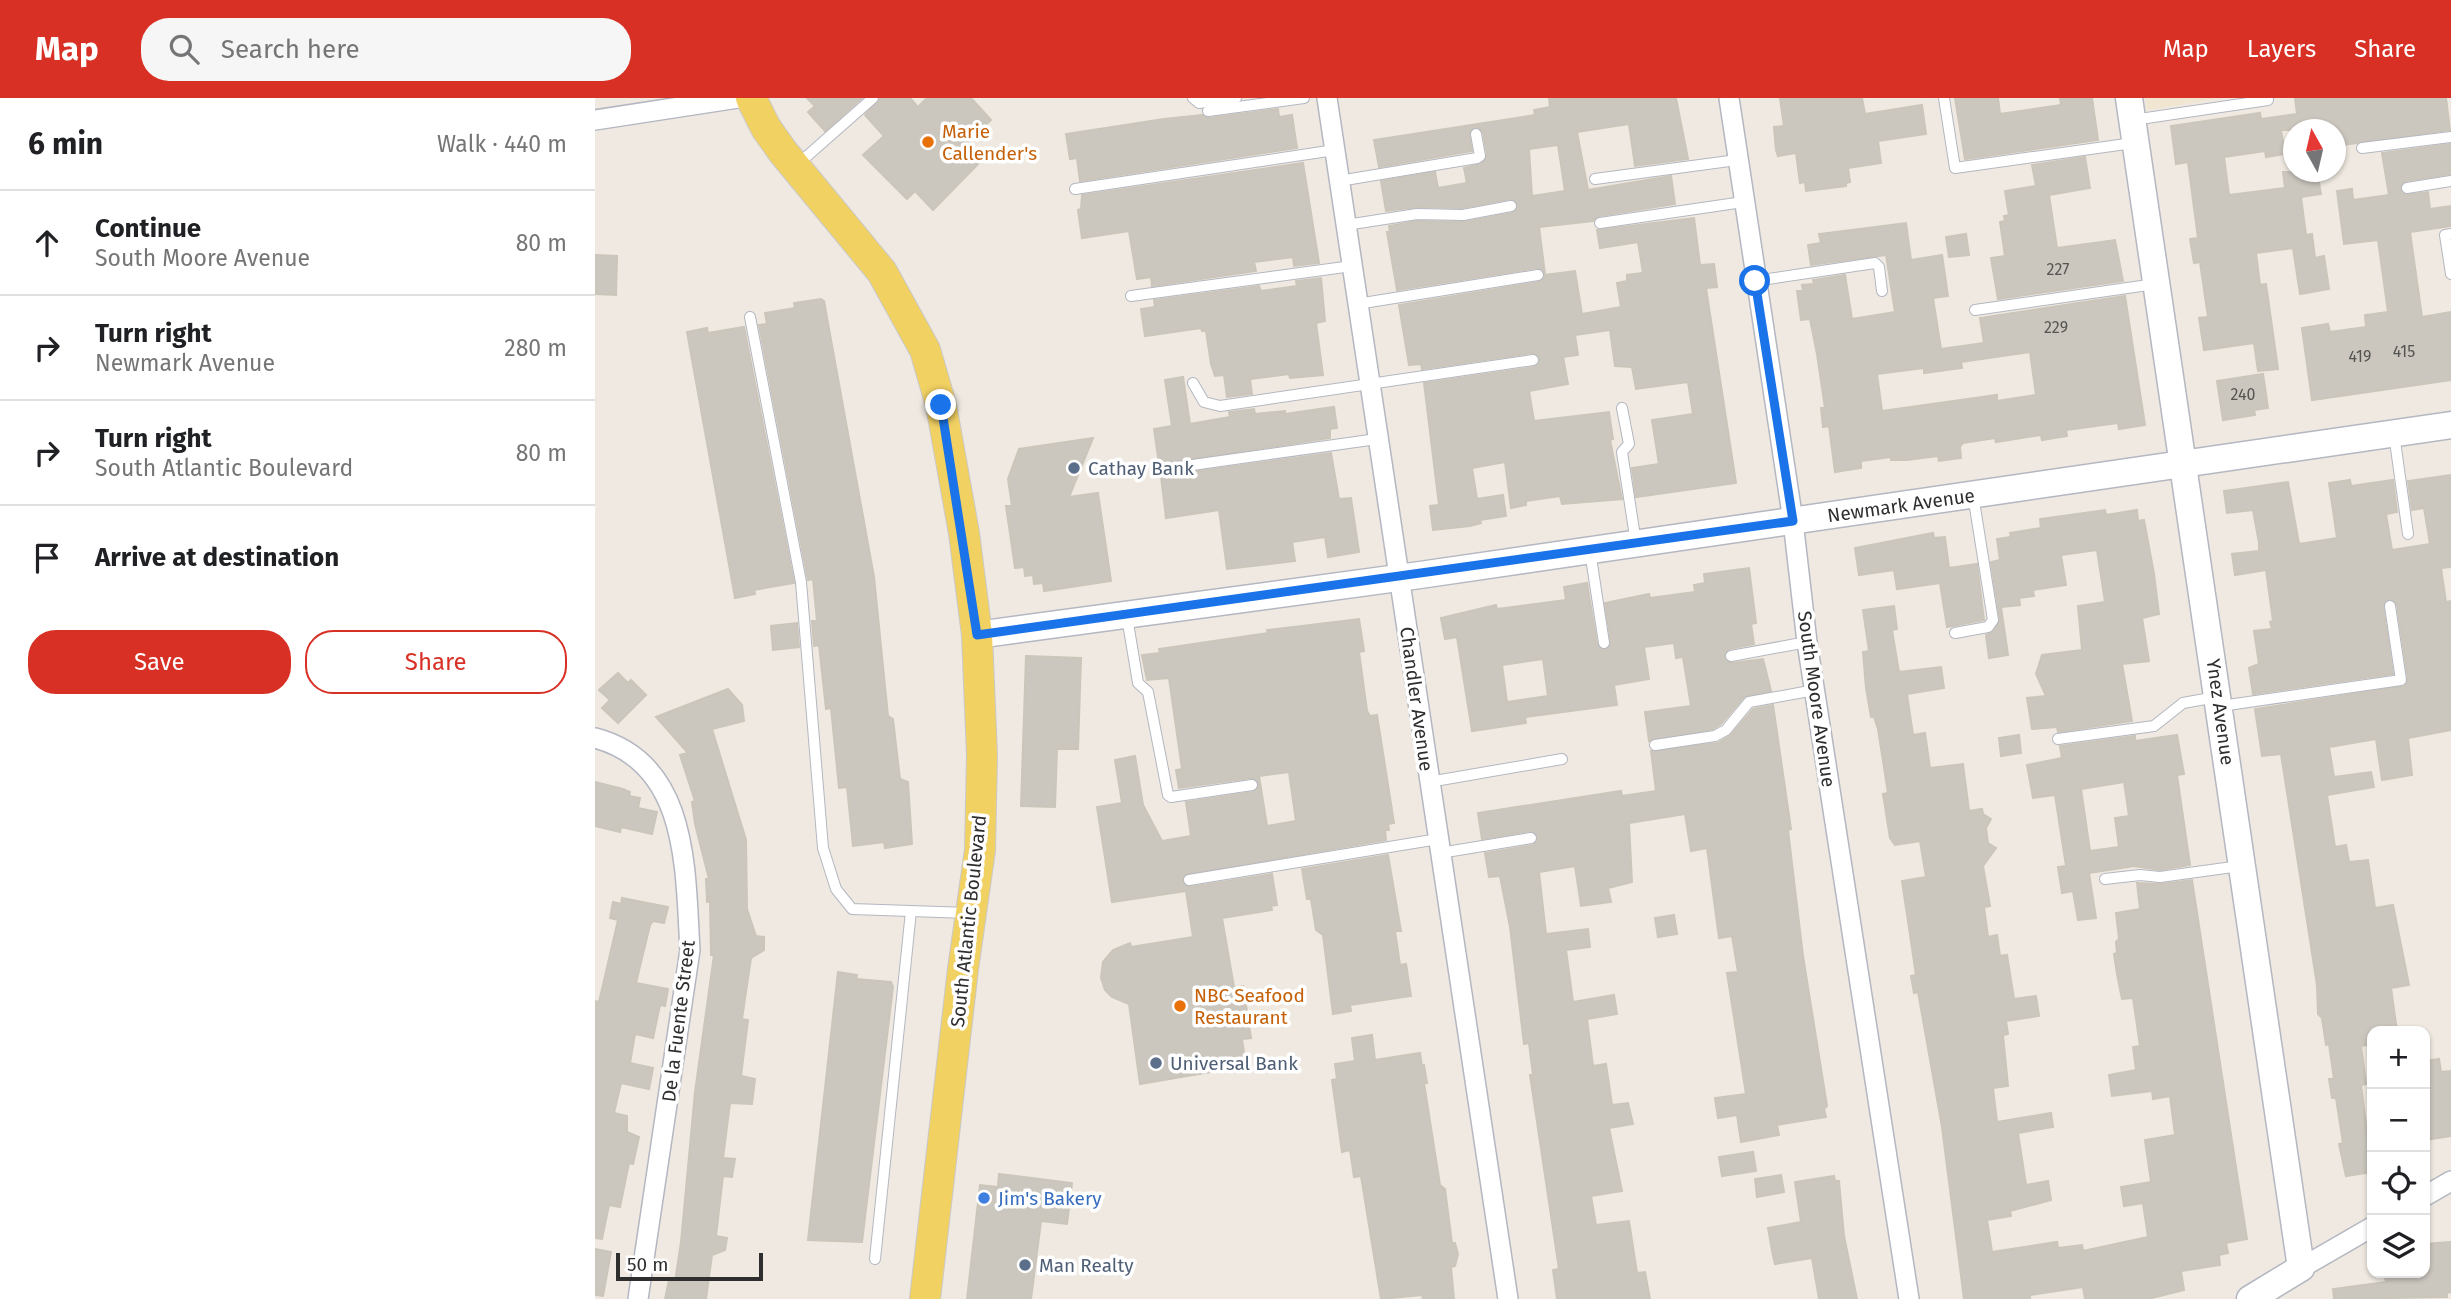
<!DOCTYPE html>
<html lang="en">
<head>
<meta charset="utf-8">
<style>
  :root { --surface:#fff; --page:#f6f6f6; --text:#202124; --muted:#757577; --line:#e0e0e0; --accent:#d93025 }
  body { margin:0; font-family:"Fira Sans",sans-serif; background:var(--page); color:var(--text) }
  .controls { position:absolute; right:21px; bottom:21px; display:grid; overflow:hidden; border-radius:14px; box-shadow:0 2px 5px #0004 }
  .controls button { width:63px; height:63px; display:grid; place-items:center; padding:0; border:0; border-bottom:2px solid var(--line); background:var(--surface); color:var(--text); font:35px sans-serif }
  .compass { position:absolute; left:1688px; top:21px; width:63px; height:63px; border-radius:50%; background:var(--surface); box-shadow:0 2px 5px #0004; rotate:352deg }
  .scale { position:absolute; left:21px; bottom:18px; width:147px; box-sizing:border-box; padding-left:7px; border:4px solid #2e2e2e; border-top:0; font-size:19px; line-height:24px; white-space:nowrap; color:#2e2e2e; -webkit-text-stroke:5px #fff; paint-order:stroke }
  .stop { position:absolute; width:21px; height:21px; margin:-16px; border:5px solid #1a73e8; border-radius:50%; background:#fff }
  .stop.end { background:#1a73e8; border-color:#fff; box-shadow:0 2px 7px #0008 }
  .list { margin:0; padding:0; list-style:none }
  h2 { display:flex; justify-content:space-between; align-items:center; height:91px; margin:0; padding:0 28px; font-size:30px }
  h2 small { font-size:23px; font-weight:400; color:var(--muted) }
  .list li { display:grid; grid-template-columns:46px 1fr auto; gap:21px; align-items:center; box-sizing:border-box; height:105px; padding:0 28px; border-top:2px solid var(--line) }
  .list b { display:block; font-size:26px; white-space:nowrap }
  .list p { margin:0; font-size:23px; white-space:nowrap; color:var(--muted) }
  .list em { font-size:23px; font-style:normal; color:var(--muted) }
  .actions { display:flex; gap:14px; padding:21px 28px }
  .actions a { flex:1; padding:16px 0; border:2px solid var(--accent); border-radius:28px; text-align:center; font-size:24px; color:var(--accent) }
  .actions .main { background:var(--accent); color:#fff }
  .icon { flex:none; width:38px; height:38px; fill:none; stroke:currentColor; stroke-width:2; stroke-linecap:round; stroke-linejoin:round }
  .map { position:relative; flex:none; width:1856px; height:1201px; overflow:hidden }
  header { display:flex; align-items:center; gap:42px; box-sizing:border-box; height:98px; padding:0 35px; background:var(--accent); color:#fff }
  header strong { font-size:33px }
  nav { display:flex; gap:38px; margin-inline-start:auto; font-size:24px }
  .search { width:490px; height:63px; background:var(--page); display:flex; align-items:center; gap:18px; box-sizing:border-box; padding:0 24px; border-radius:28px; color:var(--muted); font-size:26px }
  main { display:flex }
  aside { flex:1; background:var(--surface) }
  .map>svg:first-child { display:block }
</style>
</head>
<body>
<header>
<strong>Map</strong>
<div class="search"><svg class="icon" aria-label="search" viewBox="0 0 24 24"><circle cx="10" cy="10" r="6"/><path d="M15 15l6 6"/></svg>Search here</div>
<nav><a>Map</a><a>Layers</a><a>Share</a></nav>
</header>
<main>
<aside>
<h2>6 min<small>Walk · 440 m</small></h2>
<ul class="list">
<li><svg class="icon" aria-label="ahead" viewBox="0 0 24 24"><path d="M12 20V5M6 11l6-6 6 6"/></svg><div><b>Continue</b><p>South Moore Avenue</p></div><em>80 m</em></li>
<li><svg class="icon" aria-label="right" viewBox="0 0 24 24"><path d="M7 20v-9h11M14 6l5 5-5 5"/></svg><div><b>Turn right</b><p>Newmark Avenue</p></div><em>280 m</em></li>
<li><svg class="icon" aria-label="right" viewBox="0 0 24 24"><path d="M7 20v-9h11M14 6l5 5-5 5"/></svg><div><b>Turn right</b><p>South Atlantic Boulevard</p></div><em>80 m</em></li>
<li><svg class="icon" aria-label="arrive" viewBox="0 0 24 24"><path d="M6 21V4h12l-3 4 3 4H6"/></svg><div><b>Arrive at destination</b></div></li>
</ul>
<div class="actions"><a class="main">Save</a><a>Share</a></div>
</aside>
<div class="map">
<svg width="1856" height="1201" viewBox="0 0 1856 1201">
  <rect width="100%" height="100%" fill="#efe9e1"/>
  <polygon fill="#f0e6d1" points="1550,0 1629,0 1552,12"/>
  <g fill="#cbc7bf" stroke="#cbc5ba" stroke-width="2" fill-rule="evenodd">
    <polygon points="212,0 267,0 230,33 213,14 220,8"/>
    <polygon points="285,0 315,0 323,9 332,0 376,0 396,22 373,43 389,60 338,112 320,93 312,101 268,57 289,38 270,17"/>
    <path d="M954 0H1081L1093 61 1040 68 1034 26 982 34 993 92 1076 78 1080 106 1004 118 998 123 944 129 950 176 942 170 802 192 792 134H795L794 128 822 123 869 124 917 115 923 107 915 101 867 110 822 109 791 113 786 83 840 74 843 90 872 85 869 70 886 66 892 57 888 34 883 29 874 34 877 53 784 69 779 42 940 17 939 12 955 9ZM963 47 970 93 937 98 934 51Z"/>
    <polygon points="1185,0 1267,0 1270,16 1327,7 1331,36 1283,43 1286,65 1253,70 1255,84 1251,85 1251,88 1211,93 1210,84 1205,85 1201,55 1183,58 1181,52 1179,29 1189,28"/>
    <polygon points="1360,0 1403,0 1405,16 1466,7 1465,0 1497,0 1503,42 1370,61"/>
    <polygon points="1700,0 1851,0 1855,32 1740,48 1740,32 1686,32 1690,56 1671,59 1670,53 1629,59 1634,97 1690,90 1688,74 1722,74 1726,96 1706,99 1711,137 1717,136 1720,160 1729,158 1734,191 1705,196 1698,150 1661,155 1665,187 1671,186 1683,271 1663,273 1659,245 1609,252 1604,220 1613,219 1605,164 1599,165 1595,141 1603,140 1593,64 1581,66 1576,28 1665,15 1666,21 1702,16"/>
    <polygon points="683,11 684,19 697,17 702,50 485,83 482,60 475,61 471,36 569,21 607,17 614,20"/>
    <polygon points="1856,46 1856,76 1811,83 1805,90 1810,97 1833,94 1835,111 1856,108 1856,128 1815,134 1827,219 1856,214 1856,282 1717,302 1707,230 1733,226 1735,234 1771,229 1770,217 1793,214 1783,142 1749,146 1742,93 1757,91 1758,102 1794,97 1787,55"/>
    <polygon points="1490,59 1495,90 1454,97 1462,150 1520,142 1528,183 1403,201 1396,160 1410,158 1405,124 1410,123 1409,118 1414,117 1410,93 1441,88 1437,67"/>
    <polygon points="708,65 724,165 699,168 698,159 659,164 661,173 557,188 556,179 542,181 534,133 487,140 483,112 486,111 487,97"/>
    <polygon points="1099,120 1105,167 1119,166 1122,189 1111,190 1141,385 1041,399 1037,370 1064,366 1057,322 1098,316 1093,284 1041,291 1037,269 1020,268 1015,232 980,237 983,257 968,259 973,286 934,293 939,323 1014,314 1018,341 1015,342 1027,401 967,406 965,398 931,403 931,407 916,410 910,364 877,370 882,401 908,397 911,418 885,422 886,425 875,428 838,432 835,408 844,407 829,285 939,269 945,260 937,255 827,271 826,266 814,267 804,207 944,184 950,177 980,173 987,216 1026,209 1022,185 1032,183 1032,177 1048,175 1043,144 1005,150 1002,132"/>
    <path d="M1311 125 1316 162 1347 157 1353 198 1338 200 1346 251 1389 245 1385 220 1530 198 1550 327 1524 331 1523 325 1471 332 1472 338 1447 342 1446 337 1401 344 1400 340 1368 345 1365 349 1366 360 1344 363 1343 358 1312 362H1296V359L1266 363V370L1240 374 1234 328 1228 329 1226 310H1230L1222 256 1215 221 1206 222 1202 193H1208L1207 187 1219 186 1218 182 1250 177 1257 221 1300 214 1291 157 1216 167 1213 147 1226 145 1224 136ZM1435 254 1441 297 1402 303V297L1287 313 1282 276 1329 270V275L1367 270 1366 264Z"/>
    <polygon points="1371,136 1374,157 1354,159 1351,139"/>
    <polygon points="0,157 22,158 21,197 0,196"/>
    <polygon points="726,180 730,223 721,225 728,277 695,280 694,276 655,281 657,296 632,299 629,277 620,278 616,266 611,233 607,233 606,230 550,238 546,211 560,209 559,202 664,188 666,193 702,188 701,183"/>
    <polygon points="226,201 229,203 279,479 293,618 298,621 305,681 313,684 317,746 290,750 289,744 258,748 252,689 244,690 236,610 231,611 224,547 219,548 217,523 222,523 218,481 213,482 164,227 172,226 170,215 200,210 199,205"/>
    <polygon points="149,229 199,485 159,492 160,496 140,500 92,234 112,230 113,235"/>
    <polygon points="1668,276 1673,310 1659,312 1660,317 1628,322 1622,283"/>
    <polygon points="588,279 595,326 635,319 634,314 659,311 660,316 690,313 690,316 739,309 742,330 735,331 735,340 564,366 559,331 577,328 570,282"/>
    <polygon points="498,340 474,399 503,395 516,483 449,493 448,485 439,486 438,477 430,478 429,469 420,470 411,408 417,408 413,381 424,351"/>
    <polygon points="736,355 744,401 756,400 764,454 733,459 730,439 697,444 700,463 632,471 624,412 571,420 566,378"/>
    <polygon points="1856,377 1856,469 1846,470 1851,504 1856,503 1856,632 1813,640 1817,677 1787,682 1781,641 1734,649 1739,679 1776,674 1779,689 1732,697 1740,749 1751,747 1754,764 1773,762 1780,810 1798,807 1814,887 1796,890 1802,933 1777,933 1777,946 1766,948 1771,986 1766,987 1777,1074 1751,1078 1744,1046 1748,1045 1741,1000 1737,1000 1734,981 1739,981 1734,946 1731,947 1727,920 1723,916 1722,887 1686,656 1667,658 1660,611 1810,588 1813,581 1802,507 1795,501 1788,508 1798,576 1658,596 1654,570 1664,566 1659,533 1677,531 1675,524 1678,523 1671,472 1640,477 1637,456 1664,453 1664,445 1658,412 1632,415 1629,393 1693,384 1704,446 1742,440 1734,385 1755,382 1756,388 1798,382 1802,414 1791,416 1797,452 1835,446 1829,410 1817,412 1813,383"/>
    <polygon points="1510,412 1511,417 1542,412 1543,423 1549,422 1559,476 1564,516 1547,520 1554,563 1527,566 1537,623 1463,634 1462,629 1437,631 1432,600 1451,598 1441,576 1447,557 1487,552 1483,508 1510,504 1502,452 1466,457 1471,487 1438,492 1439,498 1424,500 1425,507 1406,509 1413,557 1394,560 1391,537 1399,533 1405,522 1396,464 1405,462 1402,441 1416,439 1415,435 1446,430 1445,421"/>
    <polygon points="1338,435 1339,440 1350,439 1354,470 1382,466 1389,522 1352,529 1345,485 1302,491 1299,472 1264,477 1260,450"/>
    <path d="M1154 470 1161 525 1156 526 1159 546 1134 551 1129 559 1137 565 1168 561 1176 593 1149 599 1126 626 1118 631 1054 643 1050 614 1096 608 1088 559 1081 560 1079 545 1049 549 1054 581 1019 587 1022 607 930 619 931 625 877 633 862 539 850 541 846 520 901 507 902 511 971 502 969 489 992 485 1002 546 1011 552 1016 545 1010 505 1054 496 1055 500 1100 494 1099 487 1110 485 1109 476ZM948 561 953 598 912 604 907 567Z"/>
    <polygon points="1299,508 1302,531 1297,532 1304,574 1346,569 1349,590 1312,596 1318,637 1330,635 1335,670 1368,666 1374,713 1387,711 1388,716 1396,721 1391,730 1393,745 1401,750 1388,768 1395,808 1389,809 1393,839 1402,837 1405,858 1412,857 1419,901 1441,898 1444,918 1411,923 1413,936 1408,937 1413,988 1398,990 1402,1024 1456,1015 1458,1029 1423,1035 1431,1087 1453,1083 1456,1102 1415,1113 1416,1118 1392,1122 1397,1154 1462,1144 1463,1150 1487,1147 1488,1153 1553,1139 1548,1105 1529,1108 1526,1089 1556,1084 1550,1042 1580,1037 1575,998 1558,1001 1557,993 1517,998 1514,977 1541,972 1538,949 1545,948 1538,900 1527,901 1522,876 1519,856 1522,855 1521,844 1524,841 1521,815 1545,811 1542,785 1566,786 1597,782 1652,1141 1631,1145 1633,1155 1624,1157 1625,1167 1586,1173 1589,1192 1553,1201 1490,1201 1488,1189 1435,1197 1435,1201 1369,1201 1347,1029 1323,894 1319,895 1316,878 1321,877 1307,783 1331,779 1325,743 1300,747 1295,740 1288,696 1293,695 1283,631 1279,619 1276,619 1271,590 1268,554 1274,553 1268,512"/>
    <path d="M764 521 769 553 764 554 772 613 775 618 782 617 799 725 793 726 794 732H790L791 742 589 777 587 784 595 789 677 776 682 807 676 808 677 812 627 820 639 889 648 888 656 940 647 941 651 968 545 986 534 906 517 899 510 892 506 880 508 864 518 852 535 845 536 849 598 839 591 793 517 804 502 709 527 705 520 662 540 658 548 707 567 743 596 738 591 704 658 694 664 687 656 680 584 690 581 672 587 671 574 580 552 582 547 557 565 555 564 551 673 535 672 532ZM694 674 701 723 672 728 664 678Z"/>
    <polygon points="202,525 204,549 178,552 176,528"/>
    <polygon points="431,558 486,560 483,651 462,651 460,709 426,708"/>
    <polygon points="23,575 33,585 36,582 51,597 23,625 7,610 15,602 4,592"/>
    <polygon points="133,591 147,607 149,623 117,631 151,742 152,811 161,838 169,839 169,852 156,860 147,921 153,922 146,978 160,981 157,1006 135,1005 128,1060 140,1061 137,1079 128,1078 121,1138 132,1140 130,1152 117,1157 111,1201 70,1201 74,1182 80,1184 86,1144 100,994 119,857 116,857 115,803 112,804 111,781 114,781 100,726 97,704 100,703 85,657 93,655 61,619"/>
    <polygon points="1178,607 1196,731 1193,732 1208,858 1232,1008 1229,1011 1231,1019 1182,1027 1184,1037 1146,1044 1142,1017 1123,1020 1120,1000 1151,996 1132,875 1143,874 1137,838 1124,840 1112,750 1096,753 1090,716 1034,725 1037,784 1013,790 1016,804 986,808 980,768 944,774 951,836 993,831 995,849 971,852 978,904 1019,897 1022,916 992,921 998,968 1011,966 1017,1007 1033,1005 1038,1026 1014,1030 1027,1093 996,1098 1001,1127 1034,1123 1042,1175 1050,1174 1055,1201 962,1201 958,1172 964,1171 935,977 938,977 934,945 929,946 915,829 905,778 894,779 890,755 938,747 943,738 935,733 887,741 883,715 1026,693 1027,698 1061,693 1056,653 1123,645 1136,637 1158,611"/>
    <polygon points="1424,637 1426,655 1406,658 1404,640"/>
    <path d="M1582 637 1589 676 1582 677 1595 767 1565 772 1539 768 1494 775 1501 820 1483 822 1478 793 1467 795 1463 769 1471 768 1460 697 1438 700 1432 667 1467 660 1465 648 1540 638V643ZM1529 684 1534 718 1520 720 1524 749 1495 753 1486 691Z"/>
    <polygon points="0,684 28,691 35,694 34,698 45,700 43,710 62,714 57,736 26,729 25,734 0,728"/>
    <polygon points="793,757 806,833 800,833 805,867 811,866 816,898 755,907 756,913 738,916 728,837 721,832 716,801 712,801 707,771"/>
    <polygon points="27,800 73,809 69,825 58,823 55,827 41,885 73,891 70,908 65,907 58,940 40,936 35,965 58,970 54,991 26,985 19,1015 32,1018 32,1034 44,1039 38,1066 34,1065 25,1109 14,1107 7,1141 0,1140 0,903 4,904 23,822 15,820 18,804 26,806"/>
    <polygon points="1079,817 1082,836 1063,839 1060,820"/>
    <polygon points="243,874 262,877 261,881 296,884 298,889 267,1144 213,1142"/>
    <polygon points="777,937 780,962 825,955 827,968 829,967 832,985 829,985 845,1087 850,1091 857,1145 860,1145 863,1156 860,1168 856,1169 859,1201 828,1201 827,1197 786,1201 766,1078 759,1079 755,1052 747,1054 737,982 742,981 740,966 760,963 757,940"/>
    <polygon points="1844,961 1846,974 1856,973 1856,1038 1830,1042 1830,963"/>
    <polygon points="1158,1054 1161,1073 1127,1078 1124,1059"/>
    <polygon points="404,1076 477,1085 472,1126 446,1123 436,1201 372,1201 385,1087 403,1089"/>
    <polygon points="1186,1077 1189,1094 1162,1099 1160,1081"/>
    <polygon points="1239,1078 1240,1083 1244,1083 1249,1138 1262,1201 1224,1201 1217,1160 1180,1166 1178,1158 1173,1130 1206,1124 1200,1084"/>
    <polygon points="1856,1144 1856,1194 1852,1195 1852,1199 1739,1201 1738,1191 1791,1184 1789,1175 1834,1175 1830,1146"/>
    <polygon points="0,1151 16,1154 8,1198 0,1197"/>
  </g>
  <g fill="none" stroke-linecap="round" stroke-linejoin="round">
    <g stroke="#b4b7c1" stroke-width="12">
      <g id="lane">
        <polyline points="598,0 604,5 641,0"/>
        <polyline points="1349,0 1360,70 1538,45"/>
        <polyline points="613,13 709,0"/>
        <polyline points="1538,22 1673,2"/>
        <polyline points="1767,50 1856,39"/>
        <polyline points="203,66 278,0"/>
        <polyline points="1000,81 1142,62"/>
        <polyline points="744,83 882,60 885,58 881,36"/>
        <polyline points="1812,90 1856,83"/>
        <polyline points="480,91 740,52"/>
        <polyline points="1005,125 1148,104"/>
        <polyline points="751,127 822,116 868,117 916,108"/>
        <polyline points="1856,136 1850,137 1856,176"/>
        <polyline points="1160,183 1280,165 1284,169 1287,193"/>
        <polyline points="536,198 757,168"/>
        <polyline points="762,206 943,177"/>
        <polyline points="1380,212 1560,186"/>
        <polyline points="155,219 206,484 228,750 241,791 257,811 374,815"/>
        <polyline points="598,285 609,304 625,308 938,262"/>
        <polyline points="1027,310 1034,346 1027,354 1041,445"/>
        <polyline points="1799,336 1813,436"/>
        <polyline points="569,371 782,341"/>
        <polyline points="995,453 1009,545"/>
        <polyline points="532,519 543,585 553,594 573,697 576,699 657,687"/>
        <polyline points="1360,535 1393,529 1398,522 1378,397"/>
        <polyline points="1136,558 1212,544"/>
        <polyline points="1626,608 1806,582 1795,508"/>
        <polyline points="1463,641 1559,628 1588,605 1621,599"/>
        <polyline points="1060,647 1120,638 1131,632 1154,604 1220,592"/>
        <polyline points="834,684 967,661"/>
        <polyline points="845,755 936,740"/>
        <polyline points="1510,781 1545,777 1565,779 1645,768"/>
        <polyline points="594,782 843,741"/>
        <polyline points="280,1161 316,813"/>
      </g>
    </g>
    <g stroke="#b4b7c1" stroke-width="22">
      <g id="street">
        <polyline points="732,0 913,1201"/>
        <polyline points="1134,0 1198,423 1212,544 1314,1201"/>
        <polyline points="0,22 143,0"/>
        <path d="M0 640C95 665 90 774 95 852L43 1201"/>
        <polyline points="1830,1098 1856,1083"/>
        <polyline points="1706,1170 1777,1129"/>
      </g>
    </g>
    <g stroke="#b4b7c1" stroke-width="29">
      <g id="secondary">
        <polyline points="1534,0 1706,1170 1655,1201"/>
        <polyline points="382,537 825,477 1856,327"/>
      </g>
    </g>
    <g stroke="#c9c9c9" stroke-width="32">
      <polyline id="primary" points="156,0 171,30 188,54 287,174 330,252 346,307 369,435 382,537 387,657 385,752 368,871 330,1201"/>
    </g>
    <use href="#lane" stroke="#fff" stroke-width="10"/>
    <use href="#street" stroke="#fff" stroke-width="19"/>
    <use href="#secondary" stroke="#fff" stroke-width="26"/>
    <use href="#primary" stroke="#f2d163" stroke-width="30"/>
  </g>
  <g fill="none" stroke-linecap="round" stroke-linejoin="round">
    <polyline stroke="#1a73e8" stroke-width="9" points="346,307 382,537 1198,423 1160,183"/>
  </g>
  <g fill="#e8710a" stroke="#fff" stroke-width="2.5">
    <circle cx="333" cy="44" r="7"/>
    <circle cx="585" cy="908" r="7"/>
  </g>
  <g fill="#5c6f8a" stroke="#fff" stroke-width="2.5">
    <circle cx="479" cy="370" r="7"/>
    <circle cx="561" cy="965" r="7"/>
    <circle cx="430" cy="1167" r="7"/>
  </g>
  <circle fill="#3f7fe0" stroke="#fff" stroke-width="2.5" cx="389" cy="1100" r="7"/>
  <g text-anchor="middle" stroke-width="7" stroke-linejoin="round" paint-order="stroke">
    <g font-size="16" fill="#555452">
      <text x="1463" y="177">227</text>
      <text x="1461" y="235">229</text>
      <text x="1809" y="259">415</text>
      <text x="1765" y="264">419</text>
      <text x="1648" y="302">240</text>
    </g>
    <g font-size="19" fill="#c56008" stroke="#fff" text-anchor="start">
      <text x="347" y="40">Marie<tspan x="347" dy="22">Callender's</tspan></text>
      <text x="599" y="904">NBC Seafood<tspan x="599" dy="22">Restaurant</tspan></text>
    </g>
    <g font-size="19" fill="#4e5e75" stroke="#fff" text-anchor="start">
      <text x="493" y="377">Cathay Bank</text>
      <text x="575" y="972">Universal Bank</text>
      <text x="444" y="1174">Man Realty</text>
    </g>
    <g font-size="19" fill="#2e2e2e" stroke="#fff">
      <text transform="translate(1306 407) rotate(-8)" y="7">Newmark Avenue</text>
      <text transform="translate(822 601) rotate(82)" y="7">Chandler Avenue</text>
      <text transform="translate(1222 601) rotate(82)" y="7">South Moore Avenue</text>
      <text transform="translate(1626 614) rotate(82)" y="7">Ynez Avenue</text>
      <text transform="translate(373 823) rotate(-84)" y="7">South Atlantic Boulevard</text>
      <text transform="translate(83 923) rotate(-83)" y="7">De la Fuente Street</text>
    </g>
    <g font-size="19" fill="#366cbe" stroke="#fff" text-anchor="start">
      <text x="403" y="1107">Jim's Bakery</text>
    </g>
  </g>
</svg>
<div class="controls">
<button>+</button>
<button>−</button>
<button><svg class="icon" aria-label="locate" viewBox="0 0 24 24"><circle cx="12" cy="12" r="6"/><path d="M12 2v4M12 18v4M2 12h4M18 12h4"/></svg></button>
<button><svg class="icon" aria-label="layers" viewBox="0 0 24 24"><path d="M12 4l9 5-9 5-9-5zM3 14l9 5 9-5"/></svg></button>
</div>
<svg class="compass" viewBox="-18 -18 36 36"><path d="M0-13l5 13h-10z" fill="#e53935"/><path d="M0 13l5-13h-10z" fill="#757577"/></svg>
<div class="scale">50 m</div>
<div class="stop" style="left:1160px;top:183px"></div>
<div class="stop end" style="left:346px;top:307px"></div>
</div>
</main>
</body>
</html>
